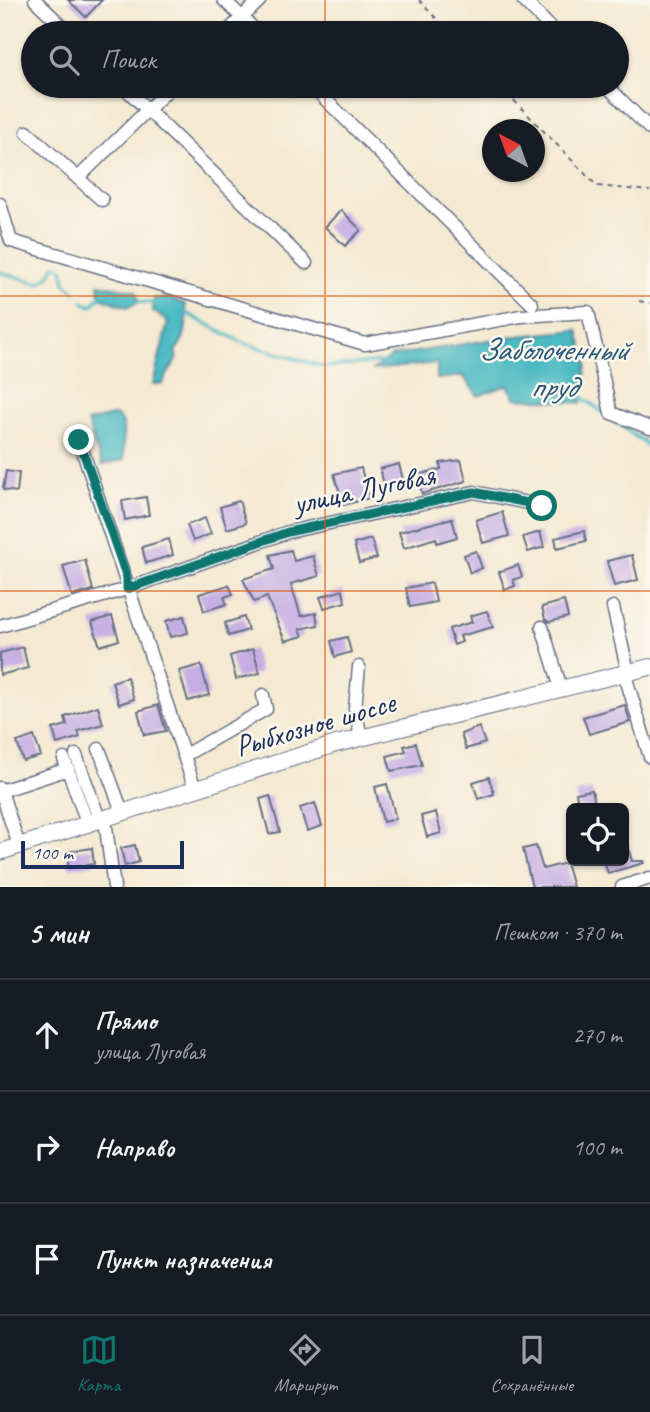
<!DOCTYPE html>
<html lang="ru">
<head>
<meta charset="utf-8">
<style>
  :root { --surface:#171b24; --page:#20242c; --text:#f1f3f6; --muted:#9ea1a6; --line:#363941; --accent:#0f766e }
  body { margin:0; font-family:Caveat,sans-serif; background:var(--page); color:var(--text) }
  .controls { position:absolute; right:21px; bottom:21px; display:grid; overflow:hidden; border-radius:10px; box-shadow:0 2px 5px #0004 }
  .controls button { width:63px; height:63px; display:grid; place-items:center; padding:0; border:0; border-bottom:2px solid var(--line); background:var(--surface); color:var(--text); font:35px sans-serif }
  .compass { position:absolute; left:482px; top:119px; width:63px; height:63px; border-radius:50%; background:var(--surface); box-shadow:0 2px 5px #0004; rotate:319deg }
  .scale { position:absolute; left:21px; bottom:18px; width:163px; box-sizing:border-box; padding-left:7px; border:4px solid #1b2f5e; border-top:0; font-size:19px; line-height:24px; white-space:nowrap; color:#1b2f5e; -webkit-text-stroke:5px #fbf7ec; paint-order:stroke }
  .stop { position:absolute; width:21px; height:21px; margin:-16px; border:5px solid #0f766e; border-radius:50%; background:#fff }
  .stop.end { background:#0f766e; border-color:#fff; box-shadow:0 2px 7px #0008 }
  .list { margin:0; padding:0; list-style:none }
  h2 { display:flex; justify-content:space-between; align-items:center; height:91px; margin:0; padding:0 28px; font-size:30px }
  h2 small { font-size:23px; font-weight:400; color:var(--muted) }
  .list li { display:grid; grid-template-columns:46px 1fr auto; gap:21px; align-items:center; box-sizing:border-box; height:112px; padding:0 28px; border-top:2px solid var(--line) }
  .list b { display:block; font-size:26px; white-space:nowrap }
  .list p { margin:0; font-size:23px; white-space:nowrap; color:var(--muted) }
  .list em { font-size:23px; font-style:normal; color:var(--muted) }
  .icon { flex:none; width:38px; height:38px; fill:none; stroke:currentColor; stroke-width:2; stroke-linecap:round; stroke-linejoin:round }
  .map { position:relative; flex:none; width:650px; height:887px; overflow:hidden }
  .search { position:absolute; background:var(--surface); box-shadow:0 2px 5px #0004; left:21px; right:21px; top:21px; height:77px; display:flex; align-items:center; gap:18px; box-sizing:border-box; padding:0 24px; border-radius:38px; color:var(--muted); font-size:26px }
  .sheet { height:427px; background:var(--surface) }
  nav { display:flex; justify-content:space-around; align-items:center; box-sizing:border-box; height:98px; border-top:2px solid var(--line); background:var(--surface); font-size:19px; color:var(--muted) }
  nav a { display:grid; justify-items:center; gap:4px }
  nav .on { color:var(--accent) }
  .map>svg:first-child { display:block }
</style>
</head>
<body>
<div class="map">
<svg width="650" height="887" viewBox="0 0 650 887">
  <rect width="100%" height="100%" fill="#fbf7ec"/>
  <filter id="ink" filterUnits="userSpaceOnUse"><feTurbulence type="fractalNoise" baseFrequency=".0143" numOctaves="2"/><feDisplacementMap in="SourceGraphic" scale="14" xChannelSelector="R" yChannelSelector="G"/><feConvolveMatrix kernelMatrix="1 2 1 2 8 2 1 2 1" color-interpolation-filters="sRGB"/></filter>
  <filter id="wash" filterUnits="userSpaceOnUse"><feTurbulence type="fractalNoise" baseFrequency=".00686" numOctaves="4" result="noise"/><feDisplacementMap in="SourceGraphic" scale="28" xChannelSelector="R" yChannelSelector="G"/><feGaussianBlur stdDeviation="1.57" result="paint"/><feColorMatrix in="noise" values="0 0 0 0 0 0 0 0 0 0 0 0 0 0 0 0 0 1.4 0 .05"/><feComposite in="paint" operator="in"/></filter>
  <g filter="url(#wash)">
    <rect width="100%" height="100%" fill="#f4e9d1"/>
    <g fill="#4bbac3" stroke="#337490" stroke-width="2">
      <polygon points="99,284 136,291 139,302 127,307 100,297"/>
      <path d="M154 298H169L185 304C187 321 188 337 175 351L177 358 162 384H153L168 322 153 311Z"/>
      <polygon points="578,330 587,364 581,403 515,398 508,385 478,396 463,376 437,379 437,363 372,370 392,356 507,337"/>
      <polygon points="116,415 123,423 124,460 102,465 87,422"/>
    </g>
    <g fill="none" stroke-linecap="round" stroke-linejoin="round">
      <g stroke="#4bbac3" stroke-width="3.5">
        <polyline points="0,272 38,283 48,277 55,265 63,269 65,283 75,292"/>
        <polyline points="83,302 91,306 100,297"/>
        <polyline points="139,302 153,303"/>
        <polyline points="186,313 243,343 324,367 382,362"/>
        <polyline points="582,397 650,447"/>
      </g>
    </g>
    <g id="blocks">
      <g fill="#c6aee3">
        <polygon points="68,0 102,0 86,17"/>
        <polygon points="341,210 361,230 345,246 325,227"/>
        <polygon points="461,460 466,481 422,494 417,475 441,469 440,463"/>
        <polygon points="399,464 404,484 385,488 380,469"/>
        <polygon points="361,468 369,498 344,505 334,474"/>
        <polygon points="6,471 19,473 17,492 3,490"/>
        <polygon points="146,497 149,515 125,520 122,501"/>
        <polygon points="239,501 246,523 227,529 220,507"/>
        <polygon points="502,512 509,536 483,543 476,520"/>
        <polygon points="205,518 211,534 193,541 187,525"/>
        <polygon points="452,518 457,537 437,543 436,538 404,548 399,532"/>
        <polygon points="584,531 586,541 557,548 555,538"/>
        <polygon points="540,532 544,547 528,552 523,537"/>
        <polygon points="169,539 173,555 146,563 142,547"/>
        <polygon points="371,539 377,558 359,563 354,544"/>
        <polygon points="291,550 294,561 313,556 319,576 291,584 301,616 316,613 318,625 300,629 303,636 285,641 267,597 254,602 243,579 274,569 270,555"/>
        <polygon points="476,551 482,568 470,573 464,555"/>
        <polygon points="632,555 638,580 614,586 607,561"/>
        <polygon points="85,560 93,590 72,596 63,566"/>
        <polygon points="518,565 522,577 513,580 515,586 505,590 499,572"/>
        <polygon points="432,583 436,602 410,607 406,588"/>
        <polygon points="229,585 233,594 224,597 227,604 204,611 199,594"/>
        <polygon points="343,590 345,602 324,608 320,597"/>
        <polygon points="564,601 568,617 549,622 545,619 542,607"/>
        <polygon points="487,611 493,627 460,636 462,642 454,645 449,629 472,622 470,616"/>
        <polygon points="112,616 119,640 100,646 92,622"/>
        <polygon points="184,616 188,633 170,637 166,621"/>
        <polygon points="244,617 248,630 228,636 225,623"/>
        <polygon points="347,637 351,652 335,657 331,641"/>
        <polygon points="23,647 28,668 0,675 0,653"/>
        <polygon points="253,649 260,673 236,679 230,656"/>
        <polygon points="201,665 209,695 188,701 179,671"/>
        <polygon points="127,677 134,699 119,704 112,682"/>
        <polygon points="158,705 166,731 144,735 138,711"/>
        <polygon points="625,705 630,722 589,734 583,717"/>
        <polygon points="98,706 103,724 78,731 80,737 57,744 53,729 67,725 65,717"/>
        <polygon points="479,727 485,743 466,749 461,734"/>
        <polygon points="34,736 41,756 23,761 17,742"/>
        <polygon points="416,743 422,765 391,771 387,756 406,751 404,746"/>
        <polygon points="489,777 494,794 478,799 473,782"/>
        <polygon points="387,784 396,819 383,822 375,787"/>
        <polygon points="592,790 596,808 579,808 576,793"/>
        <polygon points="270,796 280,832 269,834 260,799"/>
        <polygon points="315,803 322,826 307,831 300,808"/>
        <polygon points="436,812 441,833 427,837 421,816"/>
        <polygon points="626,839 632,861 644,861 644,863 608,873 604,861 624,861 624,840"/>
        <polygon points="135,845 139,862 125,866 121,848"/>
        <polygon points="536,846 543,869 566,863 573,887 532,887 523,849"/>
        <polygon points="92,848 94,864 69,868 66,852"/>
      </g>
    </g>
  </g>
  <g filter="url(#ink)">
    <use href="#blocks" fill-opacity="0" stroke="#677086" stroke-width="2"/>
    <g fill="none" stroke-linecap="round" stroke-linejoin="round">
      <g stroke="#677086" stroke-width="15">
        <g id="minor">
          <polyline points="35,0 69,33"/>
          <polyline points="224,0 258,33"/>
          <polyline points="523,0 556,33"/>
          <polyline points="226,33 260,0"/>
          <polyline points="123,86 306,263"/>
          <polyline points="312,86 532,304"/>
          <polyline points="607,86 650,129"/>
          <polyline points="27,132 102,200"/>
          <polyline points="78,178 172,86"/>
          <polyline points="0,204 11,241 365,344 521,316 588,312 611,413 650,428"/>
          <polyline points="79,440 195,789"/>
          <polyline points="613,607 628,672"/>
          <polyline points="0,626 127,589 288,532 474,492 542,506"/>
          <polyline points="542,627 560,685"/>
          <polyline points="359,667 355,708 361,738"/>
          <polyline points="624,672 650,757"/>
          <polyline points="99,749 123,814"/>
          <polyline points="76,755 100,821"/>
          <polyline points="185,755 266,709 263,695"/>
          <polyline points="64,759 88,825"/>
          <polyline points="0,788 19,846"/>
          <polyline points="1,791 68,769"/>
          <polyline points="105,820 114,887"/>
          <polyline points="622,887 650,878"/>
        </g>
      </g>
      <g stroke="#677086" stroke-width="18">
        <polyline id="major" points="0,852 336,744 650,667"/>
      </g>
      <g stroke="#677086" stroke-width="2" stroke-dasharray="5 5" stroke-linecap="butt">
        <polyline points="419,0 450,33"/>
        <polyline points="500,86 597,186 650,191"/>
        <polyline points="639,301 650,303"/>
      </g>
      <use href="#minor" stroke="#fff" stroke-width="12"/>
      <use href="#major" stroke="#fff" stroke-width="16"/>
    </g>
  </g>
  <g fill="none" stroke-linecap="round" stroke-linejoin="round" filter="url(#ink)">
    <polyline stroke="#0f766e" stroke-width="9" points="79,440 127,578 127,589 288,532 474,492 542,506"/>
  </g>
  <path fill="none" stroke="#de5710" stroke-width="2" stroke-opacity="0.55" d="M325 0V33M325 86V887M0 296H650M0 591H650"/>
  <g text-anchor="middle" stroke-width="5" stroke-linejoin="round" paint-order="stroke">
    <g font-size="30" fill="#1b2f5e" stroke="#fbf7ec">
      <text transform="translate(364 489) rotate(-12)" y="10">улица Луговая</text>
      <text transform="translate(315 724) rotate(-16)" y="10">Рыбхозное шоссе</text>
    </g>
    <g font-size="32" font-style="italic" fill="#29597c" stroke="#fbf7ec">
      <text x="553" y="360">Заболоченный<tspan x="553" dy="37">пруд</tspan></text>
    </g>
  </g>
</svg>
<div class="controls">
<button><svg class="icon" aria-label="locate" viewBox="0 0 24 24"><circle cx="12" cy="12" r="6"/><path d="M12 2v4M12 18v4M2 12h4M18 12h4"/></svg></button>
</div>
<svg class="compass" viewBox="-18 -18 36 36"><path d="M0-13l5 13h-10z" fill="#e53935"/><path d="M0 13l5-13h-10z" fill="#9ea1a6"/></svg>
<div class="scale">100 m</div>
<div class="stop" style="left:542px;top:506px"></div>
<div class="stop end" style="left:79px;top:440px"></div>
<div class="search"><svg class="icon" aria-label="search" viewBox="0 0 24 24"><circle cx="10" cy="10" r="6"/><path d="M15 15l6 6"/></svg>Поиск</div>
</div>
<section class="sheet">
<h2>5 мин<small>Пешком · 370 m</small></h2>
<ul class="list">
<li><svg class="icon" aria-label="ahead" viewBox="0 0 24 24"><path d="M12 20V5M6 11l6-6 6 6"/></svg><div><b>Прямо</b><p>улица Луговая</p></div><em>270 m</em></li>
<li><svg class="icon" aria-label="right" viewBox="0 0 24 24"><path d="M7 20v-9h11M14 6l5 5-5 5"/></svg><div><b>Направо</b></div><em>100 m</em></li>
<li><svg class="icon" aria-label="arrive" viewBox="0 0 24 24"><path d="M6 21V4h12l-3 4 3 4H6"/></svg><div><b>Пункт назначения</b></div></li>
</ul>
</section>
<nav>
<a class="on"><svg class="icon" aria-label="map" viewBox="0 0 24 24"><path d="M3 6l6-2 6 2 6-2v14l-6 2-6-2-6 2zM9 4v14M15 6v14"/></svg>Карта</a>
<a><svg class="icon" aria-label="directions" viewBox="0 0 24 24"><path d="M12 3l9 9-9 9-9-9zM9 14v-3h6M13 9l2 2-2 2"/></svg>Маршрут</a>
<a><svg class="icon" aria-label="saved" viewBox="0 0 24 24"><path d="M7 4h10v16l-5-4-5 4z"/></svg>Сохранённые</a>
</nav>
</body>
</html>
